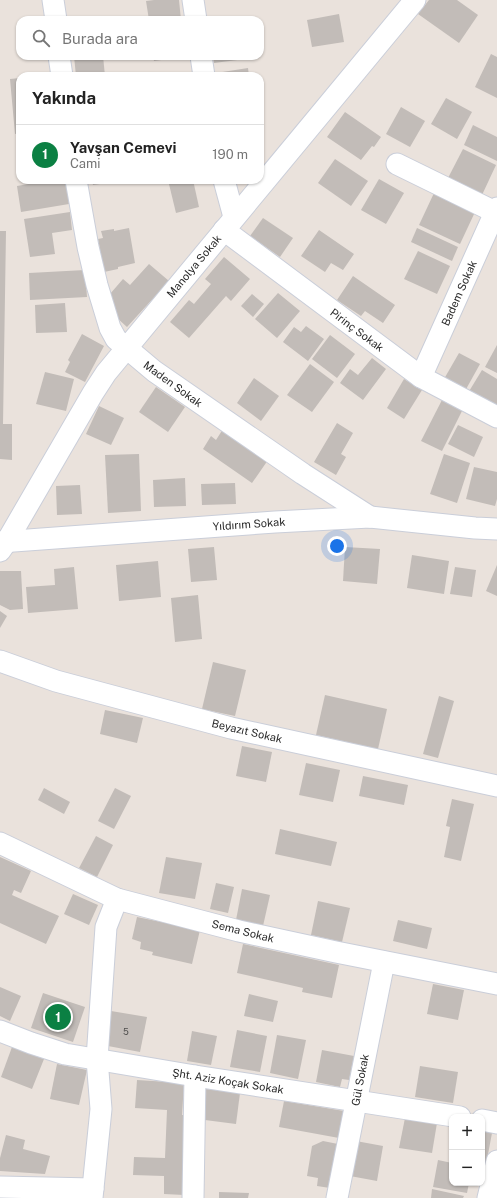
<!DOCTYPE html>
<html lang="tr">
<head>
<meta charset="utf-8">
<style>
  :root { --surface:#fff; --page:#f2f2f2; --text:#222; --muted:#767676; --line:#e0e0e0; --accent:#0b8043 }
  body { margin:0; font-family:"Public Sans",sans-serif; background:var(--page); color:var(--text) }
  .controls { position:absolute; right:12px; bottom:12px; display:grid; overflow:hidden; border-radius:8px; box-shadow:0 1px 3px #0004 }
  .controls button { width:36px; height:36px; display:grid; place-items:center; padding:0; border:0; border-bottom:1px solid var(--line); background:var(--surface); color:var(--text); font:20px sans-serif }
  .you { position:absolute; left:337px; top:546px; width:14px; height:14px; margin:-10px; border:3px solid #fff; border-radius:50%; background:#1a73e8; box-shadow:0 0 0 6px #1a73e833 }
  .badge { display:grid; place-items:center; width:26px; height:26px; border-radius:50%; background:var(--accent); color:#fff; font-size:13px; font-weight:700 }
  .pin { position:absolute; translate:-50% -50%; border:2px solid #fff; box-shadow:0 1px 4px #0006 }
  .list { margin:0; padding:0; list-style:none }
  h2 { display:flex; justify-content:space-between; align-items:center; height:52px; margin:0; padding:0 16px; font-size:17px }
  h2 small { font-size:13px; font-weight:400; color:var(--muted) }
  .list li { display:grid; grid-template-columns:26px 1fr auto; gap:12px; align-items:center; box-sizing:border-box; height:60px; padding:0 16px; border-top:1px solid var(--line) }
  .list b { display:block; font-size:15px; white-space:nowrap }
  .list p { margin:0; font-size:13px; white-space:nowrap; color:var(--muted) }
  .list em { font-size:13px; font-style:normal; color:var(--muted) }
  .icon { flex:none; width:22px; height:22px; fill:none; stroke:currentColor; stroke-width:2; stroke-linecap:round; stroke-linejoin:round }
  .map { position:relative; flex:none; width:497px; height:1198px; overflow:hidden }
  .search { position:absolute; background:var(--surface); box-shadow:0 1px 3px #0004; left:16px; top:16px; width:248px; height:44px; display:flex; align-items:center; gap:10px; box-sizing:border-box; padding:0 14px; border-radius:12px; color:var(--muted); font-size:15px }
  .panel { position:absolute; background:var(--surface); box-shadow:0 1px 3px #0004; left:16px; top:72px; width:248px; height:112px; border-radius:12px }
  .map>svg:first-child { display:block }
</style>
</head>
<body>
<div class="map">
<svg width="497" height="1198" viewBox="0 0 497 1198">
  <rect width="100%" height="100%" fill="#eae2dc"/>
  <g fill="#c2bcb8">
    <polygon points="154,0 179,0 181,20 149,20 146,1"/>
    <polygon points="429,0 457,0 478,15 459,43 418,14"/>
    <polygon points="339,14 344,42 312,47 307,20"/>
    <polygon points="491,54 497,57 497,98 475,87"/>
    <polygon points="74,56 103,56 105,76 76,76"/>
    <polygon points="153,56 183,56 183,57 154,61"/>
    <polygon points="213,56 245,56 245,59 214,63"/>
    <polygon points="248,68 249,76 216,76 216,73"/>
    <polygon points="20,78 20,133 15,134 10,79"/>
    <polygon points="446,98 472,112 457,139 431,124"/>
    <polygon points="401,107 425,121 410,147 386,134"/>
    <polygon points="345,112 381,137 374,147 372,146 361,160 327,137"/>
    <polygon points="473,125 497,137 497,161 464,145"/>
    <polygon points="463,149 496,165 482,195 448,178"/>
    <polygon points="335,159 368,181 351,206 318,183"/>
    <polygon points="379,179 404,193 386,224 361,210"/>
    <polygon points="51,180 66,180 69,204 21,212 17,186"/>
    <polygon points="92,180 113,180 114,182 93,185"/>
    <polygon points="168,180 193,180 199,207 176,213"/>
    <polygon points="434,193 475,212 460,244 419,225"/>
    <polygon points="70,212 72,230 52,233 55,254 30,257 24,219"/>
    <polygon points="263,218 293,238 280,257 250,236"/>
    <polygon points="129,228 135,263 118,267 118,269 104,272 98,239 103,238 101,231 114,229 114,231"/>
    <polygon points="417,228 458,247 452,261 411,242"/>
    <polygon points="319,230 354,254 343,270 331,263 325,272 301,256"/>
    <polygon points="0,231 6,231 3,424 12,424 12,460 0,459"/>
    <polygon points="418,251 450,266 437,294 404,279"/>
    <polygon points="224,257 250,279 231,301 226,296 189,338 170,322 189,300 194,304 211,284 205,279"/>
    <polygon points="149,264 169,281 127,327 116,317 110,294 123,279 130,285"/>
    <polygon points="85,270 87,297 30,300 29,273"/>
    <polygon points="353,276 395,305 383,323 365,311 361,316 337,300"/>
    <polygon points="278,293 300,311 277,338 255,319"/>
    <polygon points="252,294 264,304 253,317 241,306"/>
    <polygon points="65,303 67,332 36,333 35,305"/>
    <polygon points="306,326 324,339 308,361 283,342 294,327 301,332"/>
    <polygon points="82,334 104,346 85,382 65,372 70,362 68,360"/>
    <polygon points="330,335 355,354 337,378 312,359"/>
    <polygon points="497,345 497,373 485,367"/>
    <polygon points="459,353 480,364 465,391 444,379"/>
    <polygon points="372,358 386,369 363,400 340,383 350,369 358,375"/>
    <polygon points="310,364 334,382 312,412 287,395"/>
    <polygon points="482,370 497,379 497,409 468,393"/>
    <polygon points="45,372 74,379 66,411 36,404"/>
    <polygon points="254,378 279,396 261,421 237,403"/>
    <polygon points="404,379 422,390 404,419 387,408"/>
    <polygon points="156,387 185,407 168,432 139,412"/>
    <polygon points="443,398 463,409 442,451 421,441"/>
    <polygon points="99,406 124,418 111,445 86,434"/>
    <polygon points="337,423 353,433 341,454 346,457 336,475 314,462"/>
    <polygon points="458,425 483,437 474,457 448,444"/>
    <polygon points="223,429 268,460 252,483 203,449 211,436 216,440"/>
    <polygon points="139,454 141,511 108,513 105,455"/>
    <polygon points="444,454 470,463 457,503 430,494"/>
    <polygon points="474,467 497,472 497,499 495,506 466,499"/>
    <polygon points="185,478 186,506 154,507 153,480"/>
    <polygon points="235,483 236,504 202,505 201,484"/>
    <polygon points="80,485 82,514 57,515 56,486"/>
    <polygon points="214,547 217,580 191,582 188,549"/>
    <polygon points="345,547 380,549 377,584 343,581"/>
    <polygon points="412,555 449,561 444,594 407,588"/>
    <polygon points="158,561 161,597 119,601 116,565"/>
    <polygon points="497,565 497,596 486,591"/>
    <polygon points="74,567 78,609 28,613 26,587 55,585 54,569"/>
    <polygon points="455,567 476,570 472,597 450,594"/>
    <polygon points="0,571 21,571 23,609 10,610 0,605"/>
    <polygon points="198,595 202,639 175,642 171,598"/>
    <polygon points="0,611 7,616 0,628"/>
    <polygon points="213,662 246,670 235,716 202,709"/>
    <polygon points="325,695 387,709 378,749 316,735"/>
    <polygon points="439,696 454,701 438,758 423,754"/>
    <polygon points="105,710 143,718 137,743 100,734"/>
    <polygon points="242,746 272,752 266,782 236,776"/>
    <polygon points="306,763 340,770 333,802 299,795"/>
    <polygon points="363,776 408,785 404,805 359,796"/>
    <polygon points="44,788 70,802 64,814 38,800"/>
    <polygon points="115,788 131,796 114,829 98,821"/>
    <polygon points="452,799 474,804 461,861 444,857 450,827 446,826"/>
    <polygon points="280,829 337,842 331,866 275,854"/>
    <polygon points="96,836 113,845 97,877 79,868"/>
    <polygon points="0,857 31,871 21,893 14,890 12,895 59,916 46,944 0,923"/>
    <polygon points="166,857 202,863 195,899 159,893"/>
    <polygon points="216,883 234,887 228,913 210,909"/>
    <polygon points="242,889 270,895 263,926 236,920"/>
    <polygon points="73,894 98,905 89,925 64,914"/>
    <polygon points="318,901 350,908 342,942 311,935"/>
    <polygon points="137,917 200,930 192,964 152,955 153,952 140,949 141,942 132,939"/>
    <polygon points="398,920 432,928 427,949 393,941"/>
    <polygon points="243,944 339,965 332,998 302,992 303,988 237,973"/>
    <polygon points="433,984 464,990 458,1020 427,1014"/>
    <polygon points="0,987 21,996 10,1021 0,1016"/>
    <polygon points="43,993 85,1007 73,1042 31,1028"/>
    <polygon points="249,994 278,1001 273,1022 244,1016"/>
    <polygon points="111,1011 147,1017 140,1052 108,1046"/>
    <polygon points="237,1030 267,1036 260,1072 230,1067"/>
    <polygon points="192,1031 217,1036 211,1065 187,1061"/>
    <polygon points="277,1035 306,1040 298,1079 270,1073"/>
    <polygon points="12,1047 44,1059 32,1089 1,1077"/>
    <polygon points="322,1050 354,1056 349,1080 342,1079 340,1087 316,1082"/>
    <polygon points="57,1064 87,1070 79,1105 50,1099"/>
    <polygon points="420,1066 458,1072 453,1103 415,1097"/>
    <polygon points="137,1080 184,1083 182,1115 187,1115 184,1195 164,1194 164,1176 133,1175 134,1157 165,1158 167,1110 135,1108"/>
    <polygon points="206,1089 240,1093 236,1124 205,1120"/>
    <polygon points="284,1101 344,1111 339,1138 279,1127"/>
    <polygon points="405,1118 437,1123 432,1153 399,1148"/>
    <polygon points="482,1131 492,1133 486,1165 482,1164"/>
    <polygon points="6,1135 25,1140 23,1149 50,1156 45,1174 0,1171 0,1158"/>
    <polygon points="323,1141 338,1144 330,1188 317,1186 318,1178 307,1176 312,1146"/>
    <polygon points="356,1141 383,1146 377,1181 350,1176"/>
    <polygon points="438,1160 452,1163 452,1183 469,1183 467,1193 433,1187"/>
    <polygon points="432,1189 464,1196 463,1198 431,1198"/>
    <polygon points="219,1192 249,1193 248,1198 219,1198"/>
  </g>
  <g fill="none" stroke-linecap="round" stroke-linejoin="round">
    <g stroke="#caced9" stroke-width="23">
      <g id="minor">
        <polyline points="53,0 56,20"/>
        <polyline points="193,0 196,20"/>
        <polyline points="59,56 62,76"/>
        <polyline points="201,56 204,76"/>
        <polyline points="397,164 495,212"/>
        <polyline points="76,180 88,247 97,285 110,328 116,339 154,371 303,474 370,517"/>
        <polyline points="224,180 234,217"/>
        <polyline points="224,230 421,377 497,417"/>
        <polyline points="421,377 497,208"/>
        <polyline points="0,542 275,522 370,517 475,528 497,529"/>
        <polyline points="0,551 7,541 93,393 106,373 415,0"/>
        <polyline points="0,661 56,681 231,728 497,786"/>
        <polyline points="0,843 117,899 239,931 336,952 497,984"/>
        <polyline points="0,1031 31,1043 65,1054 195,1076 460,1117"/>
        <polyline points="482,1120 497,1123"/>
        <polyline points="0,1187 93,1189"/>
        <polyline points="92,1198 101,1109 97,1059 106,927 117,899"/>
        <polyline points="193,1198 195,1076"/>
        <polyline points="337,1198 384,962"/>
        <polyline points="488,1198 497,1161"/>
      </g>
    </g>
    <use href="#minor" stroke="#fff" stroke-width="21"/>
  </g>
  <g text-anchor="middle" stroke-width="4" stroke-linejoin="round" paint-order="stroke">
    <g font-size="9" fill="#4f4e4d">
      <text x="126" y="1035">5</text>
    </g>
    <g font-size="11" fill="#292929" stroke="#fff">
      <text transform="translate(194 266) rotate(-50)" y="4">Manolya Sokak</text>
      <text transform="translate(459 293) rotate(-66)" y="4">Badem Sokak</text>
      <text transform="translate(357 330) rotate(37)" y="4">Pirinç Sokak</text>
      <text transform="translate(173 384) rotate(36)" y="4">Maden Sokak</text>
      <text transform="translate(249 524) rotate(-4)" y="4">Yıldırım Sokak</text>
      <text transform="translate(247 731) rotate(13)" y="4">Beyazıt Sokak</text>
      <text transform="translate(243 931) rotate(14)" y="4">Sema Sokak</text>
      <text transform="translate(360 1080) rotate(-79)" y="4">Gül Sokak</text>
      <text transform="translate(228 1081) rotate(9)" y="4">Şht. Aziz Koçak Sokak</text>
    </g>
  </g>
</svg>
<div class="controls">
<button>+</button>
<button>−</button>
</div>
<div class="you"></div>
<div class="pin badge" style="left:58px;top:1017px">1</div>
<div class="search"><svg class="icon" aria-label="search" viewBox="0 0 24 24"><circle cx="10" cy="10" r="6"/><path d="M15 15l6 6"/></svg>Burada ara</div>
<section class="panel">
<h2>Yakında<small></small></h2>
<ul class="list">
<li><span class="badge">1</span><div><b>Yavşan Cemevi</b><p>Cami</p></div><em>190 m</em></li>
</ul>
</section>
</div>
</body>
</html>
